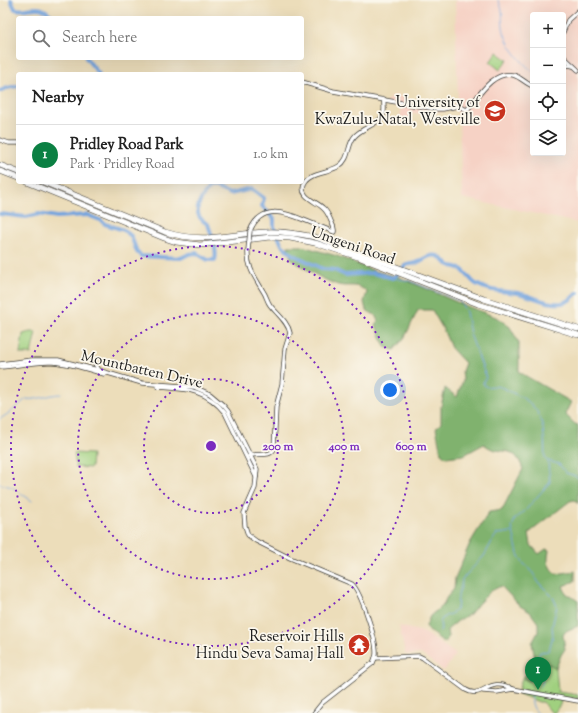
<!DOCTYPE html>
<html lang="en">
<head>
<meta charset="utf-8">
<style>
  :root { --surface:#fff; --page:#f2f2f2; --text:#222; --muted:#767676; --line:#e0e0e0; --accent:#0b8043 }
  body { margin:0; font-family:"Sorts Mill Goudy",serif; background:var(--page); color:var(--text) }
  .controls { position:absolute; right:12px; top:12px; display:grid; overflow:hidden; border-radius:4px; box-shadow:0 4px 16px #0002 }
  .controls button { width:36px; height:36px; display:grid; place-items:center; padding:0; border:0; border-bottom:1px solid var(--line); background:var(--surface); color:var(--text); font:20px sans-serif }
  .you { position:absolute; left:390px; top:390px; width:14px; height:14px; margin:-10px; border:3px solid #fff; border-radius:50%; background:#1a73e8; box-shadow:0 0 0 6px #1a73e833 }
  .badge { display:grid; place-items:center; width:26px; height:26px; border-radius:50%; background:var(--accent); color:#fff; font-size:13px; font-weight:700 }
  .pin { position:absolute; translate:-50% -33px; filter:drop-shadow(0 1px 2px #0008) }
  .pin::after { content:''; position:absolute; top:21px; width:14px; height:12px; background:inherit; clip-path:polygon(0 0,100% 0,50% 100%) }
  .list { margin:0; padding:0; list-style:none }
  h2 { display:flex; justify-content:space-between; align-items:center; height:52px; margin:0; padding:0 16px; font-size:17px }
  h2 small { font-size:13px; font-weight:400; color:var(--muted) }
  .list li { display:grid; grid-template-columns:26px 1fr auto; gap:12px; align-items:center; box-sizing:border-box; height:60px; padding:0 16px; border-top:1px solid var(--line) }
  .list b { display:block; font-size:15px; white-space:nowrap }
  .list p { margin:0; font-size:13px; white-space:nowrap; color:var(--muted) }
  .list em { font-size:13px; font-style:normal; color:var(--muted) }
  .icon { flex:none; width:22px; height:22px; fill:none; stroke:currentColor; stroke-width:2; stroke-linecap:round; stroke-linejoin:round }
  .map { position:relative; flex:none; width:578px; height:713px; overflow:hidden }
  .search { position:absolute; background:var(--surface); box-shadow:0 4px 16px #0002; left:16px; top:16px; width:288px; height:44px; display:flex; align-items:center; gap:10px; box-sizing:border-box; padding:0 14px; border-radius:4px; color:var(--muted); font-size:15px }
  .panel { position:absolute; background:var(--surface); box-shadow:0 4px 16px #0002; left:16px; top:72px; width:288px; height:112px; border-radius:4px }
  .map>svg:first-child { display:block }
</style>
</head>
<body>
<div class="map">
<svg width="578" height="713" viewBox="0 0 578 713">
  <rect width="100%" height="100%" fill="#fbf7ec"/>
  <filter id="ink" filterUnits="userSpaceOnUse"><feTurbulence type="fractalNoise" baseFrequency=".025" numOctaves="2"/><feDisplacementMap in="SourceGraphic" scale="8" xChannelSelector="R" yChannelSelector="G"/><feConvolveMatrix kernelMatrix="1 2 1 2 8 2 1 2 1" color-interpolation-filters="sRGB"/></filter>
  <filter id="wash" filterUnits="userSpaceOnUse"><feTurbulence type="fractalNoise" baseFrequency=".012" numOctaves="4" result="noise"/><feDisplacementMap in="SourceGraphic" scale="16" xChannelSelector="R" yChannelSelector="G"/><feGaussianBlur stdDeviation="0.9" result="paint"/><feColorMatrix in="noise" values="0 0 0 0 0 0 0 0 0 0 0 0 0 0 0 0 0 1.4 0 .05"/><feComposite in="paint" operator="in"/></filter>
  <g filter="url(#wash)">
    <rect width="100%" height="100%" fill="#ecddba"/>
    <g fill="#f6d2c5" fill-rule="evenodd">
      <path d="M455 0H578V223L462 198 459 114 454 109 440 112 427 110 422 114 413 113 408 125 400 123 401 107 386 102 392 96 398 95 404 99 440 107 458 103ZM533 15H563V153H533Z"/>
      <polygon points="399,626 423,632 456,654 444,671 421,654 407,655 405,653"/>
    </g>
    <g fill="#a0d07f" stroke="#5e764e">
      <polygon points="497,52 508,60 500,70 490,62"/>
      <polygon points="30,332 36,332 31,354 20,354 23,334"/>
      <polygon points="74,453 92,454 91,468 76,467"/>
      <polygon points="550,664 556,668 558,692 578,695 578,699 562,697 560,705 554,713 552,713 543,702 539,702 519,694 519,688 522,678 530,681"/>
    </g>
    <path fill="#80b26e" stroke="#4e6745" d="M288 246H302L337 256 375 271 399 277 461 304 496 317 510 327 519 343V372L571 402 565 414 575 424 578 425V504L575 500 570 501 529 533 531 545 539 554 546 549 549 550C547 561 547 566 556 574L575 571V581L563 586 566 593 578 601V626L566 631 563 635 565 649 561 655 556 668 549 664 530 681 522 678 536 665 532 643 538 632V623L530 612 520 606 501 586 491 591 478 604 470 614 459 620 447 630 448 637 445 643 429 631 426 626 430 616 443 605 447 597 454 589 455 578 470 543 489 512 502 510 523 469C513 441 500 458 484 444L464 455 446 457 441 453 436 428 441 423V407L445 388 457 397 463 380 462 371 465 363 451 348 443 329 432 310H418L405 337 394 350 385 347 376 325 378 321 375 315 366 310 364 302 367 292C356 282 350 288 338 285 323 280 304 268 291 259Z"/>
    <g fill="none" stroke-linecap="round" stroke-linejoin="round">
      <g stroke="#74a4de" stroke-width="1">
        <path d="M498 0C505 13 501 15 503 27 505 43 520 61 532 71"/>
        <path d="M393 278 411 281 460 301 466 312 470 334 485 374 486 378 483 382 484 385 487 387C499 384 505 389 515 394 519 396 523 398 526 400 546 414 544 438 545 459L548 461 559 464 566 473 576 476 578 478"/>
        <path d="M0 419 12 411 26 399C37 401 49 394 61 394"/>
        <polyline points="0,484 12,487 32,501"/>
        <path d="M440 632 441 628 440 622C445 613 450 616 455 611 459 606 457 603 458 598 458 590 462 589 462 579L484 556 494 538 497 534 513 532"/>
        <path d="M540 687C549 676 533 664 540 652L548 651 550 647 553 635 552 627 557 606 553 597 539 583 531 570 523 563 518 554 512 527 515 519 525 511 550 482 548 462"/>
        <path d="M532 695C531 701 532 709 538 713"/>
      </g>
      <g stroke="#74a4de" stroke-width="4">
        <path d="M11 0 15 9C33 12 37 0 54 18"/>
        <polyline points="86,58 99,74"/>
        <polyline points="0,91 7,88 18,86"/>
        <path d="M0 214 26 217 39 214 57 217 87 215 100 220 105 224 124 230 131 236 137 252 141 256 181 258 189 254 196 253 208 260H215C218 250 211 234 208 224 190 215 199 200 209 188H216L230 194 252 189 264 198 262 206 274 219V227L282 245 292 254 323 269 334 270 345 275 373 273 393 278 407 264C421 266 424 253 438 256 442 258 444 261 447 264 451 267 457 266 461 269 467 273 470 280 476 284 490 292 503 291 518 293 533 296 546 305 562 303 569 302 572 298 577 293H578"/>
      </g>
    </g>
  </g>
  <g filter="url(#ink)">
    <g fill="none" stroke-linecap="round" stroke-linejoin="round">
      <g stroke="#3b3934" stroke-width="5">
        <g id="secondary">
          <polyline points="563,32 568,20 578,11"/>
          <polyline points="563,56 578,70"/>
          <polyline points="563,66 569,65 573,66"/>
          <path d="M302 82 333 91 436 109H443L458 106 467 110C478 97 493 70 513 75 521 77 526 84 533 86"/>
          <polyline points="0,140 9,143 18,143"/>
          <path d="M250 231C261 204 284 212 304 220 314 224 324 228 334 232 335 228 333 225 331 221 329 216 327 211 323 208 316 201 299 197 304 184 310 171 329 173 339 166 350 159 347 146 354 137 361 128 375 126 382 117 386 112 383 105 384 99"/>
          <path d="M248 250C247 268 255 277 263 291 266 295 267 301 270 305 277 314 288 322 290 333L285 349 282 384 276 407 274 449C270 458 257 452 249 456"/>
          <path d="M0 364 32 360H58L94 369 142 383 194 387 210 394 223 405 228 411 257 469 255 488 244 513 245 526 248 535 256 541 290 558 352 584C361 592 377 641 376 654 376 657 374 660 373 663L322 703 314 713"/>
          <polyline points="95,364 99,370"/>
          <path d="M0 367C18 366 35 361 52 362 70 363 87 369 104 374"/>
          <path d="M158 387C187 389 206 389 225 413L256 477"/>
          <path d="M375 658 419 656 423 658 466 690C483 700 488 675 513 689"/>
          <polyline points="483,691 497,692 513,689 578,701"/>
        </g>
      </g>
      <g stroke="#3b3934" stroke-width="6">
        <g id="highway">
          <polyline points="0,165 18,172"/>
          <polyline points="0,171 18,178"/>
          <polyline points="27,182 164,238 176,242 200,245 271,237 290,238 315,243 358,257 478,304 578,335"/>
          <path d="M43 182 165 232C203 244 229 234 266 232 283 231 299 234 315 237L484 299 578 329"/>
        </g>
      </g>
      <use href="#secondary" stroke="#fff" stroke-width="3.5"/>
      <use href="#highway" stroke="#fff" stroke-width="5"/>
      <g stroke="#3b3934" stroke-width="5" stroke-linecap="butt">
        <polyline id="secondary-bridge" points="248,250 250,231"/>
      </g>
      <use href="#secondary-bridge" stroke="#fff" stroke-width="3.5"/>
    </g>
  </g>
  <g fill="none" stroke="#7b2cbf" stroke-width="2" stroke-dasharray="2 4">
    <circle cx="211" cy="446" r="67"/>
    <circle cx="211" cy="446" r="133"/>
    <circle cx="211" cy="446" r="200"/>
  </g>
  <defs>
    <g id="university-disc" transform="scale(1.15)"><circle r="9.5" fill="#c8321e" stroke="#fbf7ec"/><path d="M0-5L7-2L0 1L-7-2ZM-4 1L0 2.5L4 1V4Q0 6-4 4Z" fill="#fff"/></g>
    <g id="temple-disc" transform="scale(1.15)"><circle r="9.5" fill="#c8321e" stroke="#fbf7ec"/><path d="M0-6L5-2H3V0L6.5 2.5H4V6H1.5V3h-3V6H-4V2.5H-6.5L-3 0V-2H-5Z" fill="#fff"/></g>
  </defs>
  <g fill-rule="evenodd">
    <use href="#university-disc" x="495" y="111"/>
    <use href="#temple-disc" x="359" y="645"/>
  </g>
  <g text-anchor="middle" stroke-width="3.5" stroke-linejoin="round" paint-order="stroke">
    <g font-size="15" fill="#1c1c1c" stroke="#fbf7ec" text-anchor="end">
      <text x="480" y="107">University of<tspan x="480" dy="17">KwaZulu-Natal, Westville</tspan></text>
      <text x="344" y="641">Reservoir Hills<tspan x="344" dy="17">Hindu Seva Samaj Hall</tspan></text>
    </g>
    <g font-size="15" fill="#1c1c1c" stroke="#fbf7ec">
      <text transform="translate(353 245) rotate(19)" y="5">Umgeni Road</text>
      <text transform="translate(142 369) rotate(13)" y="5">Mountbatten Drive</text>
    </g>
  </g>
  <circle cx="211" cy="446" r="6" fill="#7b2cbf" stroke="#fbf7ec" stroke-width="2"/>
  <g font-size="12" text-anchor="middle" font-weight="bold" fill="#7b2cbf" stroke="#fbf7ec" stroke-width="3.5" stroke-linejoin="round" paint-order="stroke">
    <text x="278" y="450">200 m</text>
    <text x="344" y="450">400 m</text>
    <text x="411" y="450">600 m</text>
  </g>
</svg>
<div class="controls">
<button>+</button>
<button>−</button>
<button><svg class="icon" aria-label="locate" viewBox="0 0 24 24"><circle cx="12" cy="12" r="6"/><path d="M12 2v4M12 18v4M2 12h4M18 12h4"/></svg></button>
<button><svg class="icon" aria-label="layers" viewBox="0 0 24 24"><path d="M12 4l9 5-9 5-9-5zM3 14l9 5 9-5"/></svg></button>
</div>
<div class="you"></div>
<div class="pin badge" style="left:538px;top:690px">1</div>
<div class="search"><svg class="icon" aria-label="search" viewBox="0 0 24 24"><circle cx="10" cy="10" r="6"/><path d="M15 15l6 6"/></svg>Search here</div>
<section class="panel">
<h2>Nearby<small></small></h2>
<ul class="list">
<li><span class="badge">1</span><div><b>Pridley Road Park</b><p>Park · Pridley Road</p></div><em>1.0 km</em></li>
</ul>
</section>
</div>
</body>
</html>
